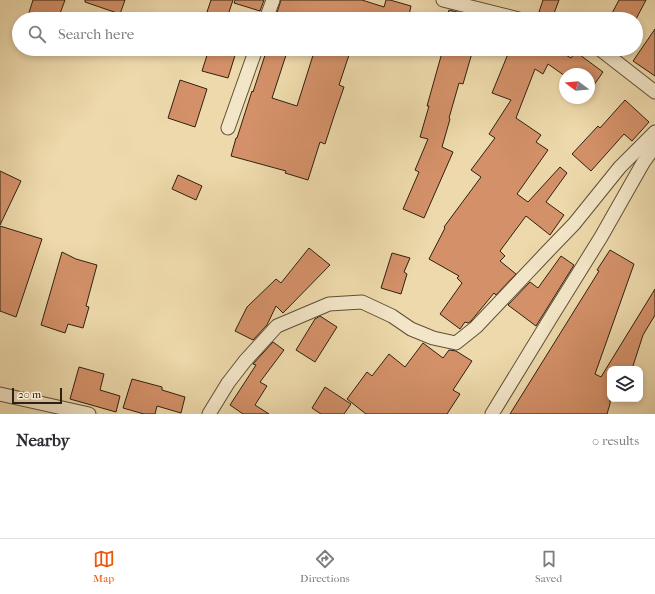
<!DOCTYPE html>
<html lang="en">
<head>
<meta charset="utf-8">
<style>
  :root { --surface:#fff; --page:#f7f7f7; --text:#2b2b33; --muted:#7c7c81; --line:#e1e1e2; --accent:#ea580c }
  body { margin:0; font-family:"IM FELL French Canon",serif; background:var(--page); color:var(--text) }
  .controls { position:absolute; right:12px; bottom:12px; display:grid; overflow:hidden; border-radius:8px; box-shadow:0 2px 6px #0003 }
  .controls button { width:36px; height:36px; display:grid; place-items:center; padding:0; border:0; border-bottom:1px solid var(--line); background:var(--surface); color:var(--text); font:20px sans-serif }
  .compass { position:absolute; left:559px; top:68px; width:36px; height:36px; border-radius:50%; background:var(--surface); box-shadow:0 2px 6px #0003; rotate:286deg }
  .scale { position:absolute; left:12px; bottom:10px; width:50px; box-sizing:border-box; padding-left:4px; border:2px solid #2f2110; border-top:0; font-size:11px; line-height:14px; white-space:nowrap; color:#2f2110; -webkit-text-stroke:3px #f3e6c8; paint-order:stroke }
  .list { margin:0; padding:0; list-style:none }
  h2 { display:flex; justify-content:space-between; align-items:center; height:52px; margin:0; padding:0 16px; font-size:17px }
  h2 small { font-size:13px; font-weight:400; color:var(--muted) }
  .icon { flex:none; width:22px; height:22px; fill:none; stroke:currentColor; stroke-width:2; stroke-linecap:round; stroke-linejoin:round }
  .map { position:relative; flex:none; width:655px; height:414px; overflow:hidden }
  .search { position:absolute; background:var(--surface); box-shadow:0 2px 6px #0003; left:12px; right:12px; top:12px; height:44px; display:flex; align-items:center; gap:10px; box-sizing:border-box; padding:0 14px; border-radius:22px; color:var(--muted); font-size:15px }
  .sheet { height:124px; background:var(--surface) }
  nav { display:flex; justify-content:space-around; align-items:center; box-sizing:border-box; height:56px; border-top:1px solid var(--line); background:var(--surface); font-size:11px; color:var(--muted) }
  nav a { display:grid; justify-items:center; gap:2px }
  nav .on { color:var(--accent) }
  .map>svg:first-child { display:block }
</style>
</head>
<body>
<div class="map">
<svg width="655" height="414" viewBox="0 0 655 414">
  <rect width="100%" height="100%" fill="#edd9ab"/>
  <filter id="stains"><feTurbulence type="fractalNoise" baseFrequency=".005" numOctaves="4"/><feColorMatrix values="0 0 0 0 .2 0 0 0 0 .09 0 0 0 0 .02 0 0 0 .5 -.17"/></filter>
  <radialGradient id="worn" r=".72"><stop offset=".6" stop-color="#630" stop-opacity="0"/><stop offset="1" stop-color="#630" stop-opacity=".3"/></radialGradient>
  <g fill="#d49169" stroke="#2f2110">
    <polygon points="33,0 65,0 58,19 27,19"/>
    <polygon points="85,0 125,0 120,14 85,2"/>
    <polygon points="211,0 233,0 227,18 207,12"/>
    <polygon points="235,0 264,0 260,11 234,3"/>
    <polygon points="281,0 362,0 384,7 386,0 390,0 411,6 409,15 413,16 412,19 319,19 302,14 302,15 298,14 297,19 275,19"/>
    <polygon points="543,0 559,0 553,16 539,12"/>
    <polygon points="619,0 646,0 636,19 609,19"/>
    <polygon points="449,10 486,19 446,19"/>
    <polygon points="655,29 655,76 633,61"/>
    <polygon points="209,49 237,49 228,78 202,71"/>
    <polygon points="267,49 288,49 272,98 297,106 315,49 351,49 339,85 344,87 335,113 325,144 320,142 308,180 285,173 286,171 231,156 236,138 237,138 252,91 253,92"/>
    <polygon points="443,49 457,49 472,53 463,84 459,83 449,118 450,119 442,147 453,152 424,218 403,209 419,172 415,170 428,139 420,137 429,106 427,106"/>
    <polygon points="510,49 557,49 557,50 571,58 576,52 603,72 589,92 589,74 565,74 565,76 548,64 543,74 535,69 516,118 541,135 536,142 548,150 517,194 528,202 560,167 567,173 546,202 564,215 550,235 526,216 500,251 505,256 500,261 516,274 496,295 494,293 471,321 468,323 465,322 460,329 440,314 462,283 457,278 459,276 429,259 445,228 444,227 481,177 471,170 495,138 489,134 511,100 492,93"/>
    <polygon points="180,80 207,89 195,127 168,118"/>
    <polygon points="625,100 649,122 632,141 624,134 591,171 572,154 598,126 600,128"/>
    <polygon points="0,171 21,181 0,225"/>
    <polygon points="178,175 202,186 196,200 172,189"/>
    <polygon points="0,226 42,239 16,317 0,311"/>
    <polygon points="309,248 330,265 283,313 276,306 267,325 253,340 235,331 247,307 276,279 281,283"/>
    <polygon points="610,250 634,264 595,374 601,377 655,289 655,315 643,335 632,369 610,369 610,404 607,414 510,414 599,271 597,270"/>
    <polygon points="62,252 76,259 97,265 86,306 89,307 83,328 68,324 65,333 41,325"/>
    <polygon points="392,253 410,258 404,272 407,274 401,294 381,288"/>
    <polygon points="561,256 574,265 536,326 508,305 530,282 538,288"/>
    <polygon points="320,316 337,327 315,362 296,350 315,319"/>
    <polygon points="273,342 284,350 260,382 267,386 255,405 269,414 243,414 230,405 256,365 253,364"/>
    <polygon points="423,343 443,358 449,350 456,351 472,361 453,390 460,394 447,414 366,414 347,399 367,372 372,376 389,354 405,367"/>
    <polygon points="79,367 104,374 100,390 120,396 116,412 70,399"/>
    <polygon points="132,379 162,387 162,390 185,397 181,413 157,406 155,414 144,414 123,408"/>
    <polygon points="325,387 351,404 344,414 321,414 312,408"/>
  </g>
  <g fill="none" stroke-linecap="round" stroke-linejoin="round">
    <g stroke="#5e4f37" stroke-width="15">
      <g id="street">
        <polyline points="443,0 519,19"/>
        <polyline points="266,19 273,0"/>
        <polyline points="599,49 601,50 655,92"/>
        <polyline points="228,128 256,49"/>
        <polyline points="0,394 89,414"/>
        <polyline points="209,414 228,383 245,361 277,326 329,304 362,302 392,316 411,329 433,338 456,343 476,327 547,252 574,224 620,167 655,132"/>
        <polyline points="492,414 550,319 601,237 643,163 655,146"/>
      </g>
    </g>
    <use href="#street" stroke="#f3e6c8" stroke-width="13"/>
  </g>
  <rect width="100%" height="100%" filter="url(#stains)"/>
  <rect width="100%" height="100%" fill="url(#worn)"/>
</svg>
<div class="controls">
<button><svg class="icon" aria-label="layers" viewBox="0 0 24 24"><path d="M12 4l9 5-9 5-9-5zM3 14l9 5 9-5"/></svg></button>
</div>
<svg class="compass" viewBox="-18 -18 36 36"><path d="M0-13l5 13h-10z" fill="#e53935"/><path d="M0 13l5-13h-10z" fill="#7c7c81"/></svg>
<div class="scale">20 m</div>
<div class="search"><svg class="icon" aria-label="search" viewBox="0 0 24 24"><circle cx="10" cy="10" r="6"/><path d="M15 15l6 6"/></svg>Search here</div>
</div>
<section class="sheet">
<h2>Nearby<small>0 results</small></h2>
<ul class="list">
</ul>
</section>
<nav>
<a class="on"><svg class="icon" aria-label="map" viewBox="0 0 24 24"><path d="M3 6l6-2 6 2 6-2v14l-6 2-6-2-6 2zM9 4v14M15 6v14"/></svg>Map</a>
<a><svg class="icon" aria-label="directions" viewBox="0 0 24 24"><path d="M12 3l9 9-9 9-9-9zM9 14v-3h6M13 9l2 2-2 2"/></svg>Directions</a>
<a><svg class="icon" aria-label="saved" viewBox="0 0 24 24"><path d="M7 4h10v16l-5-4-5 4z"/></svg>Saved</a>
</nav>
</body>
</html>
